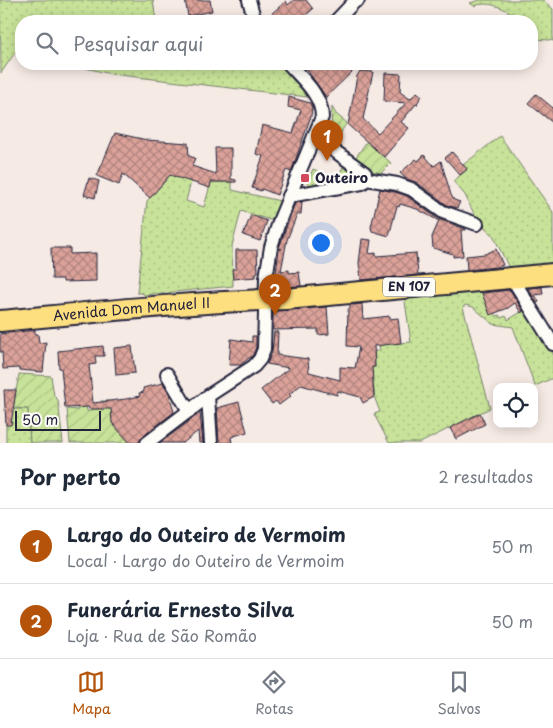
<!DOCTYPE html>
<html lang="pt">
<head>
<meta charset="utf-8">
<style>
  :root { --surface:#fff; --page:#f2f2f3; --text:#1f2937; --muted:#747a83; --line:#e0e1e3; --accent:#b45309 }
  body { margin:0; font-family:"Playpen Sans",sans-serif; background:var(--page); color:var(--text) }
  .controls { position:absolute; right:15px; bottom:15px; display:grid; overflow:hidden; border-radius:10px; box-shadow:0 2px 12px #0003 }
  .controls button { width:45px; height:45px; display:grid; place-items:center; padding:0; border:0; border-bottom:1px solid var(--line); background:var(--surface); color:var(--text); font:25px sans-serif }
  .scale { position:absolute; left:15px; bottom:12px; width:86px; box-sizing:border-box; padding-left:5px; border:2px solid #22223b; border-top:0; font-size:14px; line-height:18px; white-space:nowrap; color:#22223b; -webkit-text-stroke:4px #fdfcf7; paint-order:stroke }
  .you { position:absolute; left:320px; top:242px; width:18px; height:18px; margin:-12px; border:4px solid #fff; border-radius:50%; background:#1a73e8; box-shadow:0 0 0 8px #1a73e833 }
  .badge { display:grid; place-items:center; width:32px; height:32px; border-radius:50%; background:var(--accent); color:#fff; font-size:16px; font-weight:700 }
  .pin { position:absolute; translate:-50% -41px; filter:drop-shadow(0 1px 2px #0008) }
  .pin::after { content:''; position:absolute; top:26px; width:18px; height:15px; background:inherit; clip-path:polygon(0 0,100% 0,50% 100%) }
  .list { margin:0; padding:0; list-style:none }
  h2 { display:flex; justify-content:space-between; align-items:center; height:65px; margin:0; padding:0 20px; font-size:21px }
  h2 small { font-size:16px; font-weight:400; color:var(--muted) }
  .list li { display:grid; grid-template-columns:32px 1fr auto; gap:15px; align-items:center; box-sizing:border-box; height:75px; padding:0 20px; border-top:1px solid var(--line) }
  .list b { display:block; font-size:19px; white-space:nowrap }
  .list p { margin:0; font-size:16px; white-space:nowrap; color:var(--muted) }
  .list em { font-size:16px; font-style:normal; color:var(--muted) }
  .icon { flex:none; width:28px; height:28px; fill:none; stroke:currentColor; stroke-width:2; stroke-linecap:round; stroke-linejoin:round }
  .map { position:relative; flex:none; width:553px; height:443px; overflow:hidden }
  .search { position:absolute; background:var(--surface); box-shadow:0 2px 12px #0003; left:15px; right:15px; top:15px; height:55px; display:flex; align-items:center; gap:12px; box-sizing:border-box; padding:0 18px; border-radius:20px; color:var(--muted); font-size:19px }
  .sheet { height:215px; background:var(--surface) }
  nav { display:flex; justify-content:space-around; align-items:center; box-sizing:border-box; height:70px; border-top:1px solid var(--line); background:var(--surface); font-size:14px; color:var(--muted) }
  nav a { display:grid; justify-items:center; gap:2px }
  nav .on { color:var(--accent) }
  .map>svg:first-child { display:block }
</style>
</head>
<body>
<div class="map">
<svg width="553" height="443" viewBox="0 0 553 443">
  <defs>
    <pattern id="grass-dots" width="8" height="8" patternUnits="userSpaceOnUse" patternTransform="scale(1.25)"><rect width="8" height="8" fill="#c8e399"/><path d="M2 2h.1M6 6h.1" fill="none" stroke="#acc285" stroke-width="1.8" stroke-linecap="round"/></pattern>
    <pattern id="garden-furrows" width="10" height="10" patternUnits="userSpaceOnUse" patternTransform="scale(1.25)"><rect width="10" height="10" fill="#c8e399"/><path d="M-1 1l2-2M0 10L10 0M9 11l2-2" fill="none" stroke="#acc285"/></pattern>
    <pattern id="building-cross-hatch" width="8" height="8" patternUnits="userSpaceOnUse" patternTransform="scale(1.25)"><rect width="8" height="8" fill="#dba299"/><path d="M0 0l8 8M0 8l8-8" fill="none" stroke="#b1847e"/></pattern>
  </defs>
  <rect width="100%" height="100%" fill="#f6eae4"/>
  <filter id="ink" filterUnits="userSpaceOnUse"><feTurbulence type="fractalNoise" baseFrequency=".02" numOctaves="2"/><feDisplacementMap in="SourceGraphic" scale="10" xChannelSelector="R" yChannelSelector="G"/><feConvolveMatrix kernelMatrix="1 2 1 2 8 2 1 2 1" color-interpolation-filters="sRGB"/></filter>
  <g filter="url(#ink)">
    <g fill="url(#grass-dots)" stroke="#75826a">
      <polygon points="0,0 153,0 156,21 21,21 21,44 1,73"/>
      <path d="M480 0H543L553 9V41L550 40 532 39V21H519C509 9 490 0 474 6L470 3Z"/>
      <polygon points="69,64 279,64 308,97 111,74"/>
      <polygon points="500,136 553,212 553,266 510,270 493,235 477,220 465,195 453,181 467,170 463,165"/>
      <polygon points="167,174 191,182 186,201 204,207 211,182 232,182 232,190 280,201 274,217 270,220 241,211 232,246 233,286 144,295 142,293 137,293 147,201 167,179"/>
      <polygon points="480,288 491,315 495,313 496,316 499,315 501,318 506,316 508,320 526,309 553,351 553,378 535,386 513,327 493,324 473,307 466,305 463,307 490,408 420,443 389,443 374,414 380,412 375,399 373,383 369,383 368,367 375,367 374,351 380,351 379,345 411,342 404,295"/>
      <polygon points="6,409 28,409 30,443 6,443"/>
    </g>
    <g fill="url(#garden-furrows)" stroke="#75826a">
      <path d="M332 107 336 114 347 123C340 132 337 140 341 151L332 142 331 132Z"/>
      <polygon points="367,141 391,163 381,173 372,171 354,160"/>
      <polygon points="343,167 355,173 353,180 310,187 307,183 313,169 336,179"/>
      <polygon points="19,374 51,376 54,396 58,400 63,443 30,443 28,409 13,408"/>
      <path d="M77 401H86L87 411H92V409H100L101 401H110C112 420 118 428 130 443H70L67 409 78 410Z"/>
    </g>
    <g fill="url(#building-cross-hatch)" stroke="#22223b">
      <polygon points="185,0 210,0 212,11 188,16"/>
      <polygon points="294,0 306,0 313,9 299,21 263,21 286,1 288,5"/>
      <polygon points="303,64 357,64 350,71 353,71 326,97"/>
      <polygon points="360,71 373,72 363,119 378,133 406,103 384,101 385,73 401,74 400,92 410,99 417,92 422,96 417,103 418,104 416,104 401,122 409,128 384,157 348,125 357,76"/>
      <polygon points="536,94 553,108 553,123 528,103"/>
      <polygon points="289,97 310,103 312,108 311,116 294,164 291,172 286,170 277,195 262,189 261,191 252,188 263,156 256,154 262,125 293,133 301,110 288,107"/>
      <polygon points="115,133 147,140 188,143 189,156 195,158 192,166 216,174 215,148 231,148 231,179 236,180 236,182 211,182 210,188 170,175 150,198 123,174 119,185 97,176"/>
      <polygon points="452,152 467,169 460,175 445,158"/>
      <polygon points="424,155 434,166 441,161 451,195 454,200 460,202 457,208 447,205 416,182 406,179 400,173 416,159 418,161"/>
      <polygon points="89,178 99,181 95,198 84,195"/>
      <polygon points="380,189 395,192 407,196 438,219 466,229 466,230 461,230 463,256 453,257 453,254 433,248 432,237 439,221 417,209 400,204 399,207 397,206 389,236 372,231 371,227"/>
      <polygon points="302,202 301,214 297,214 287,240 281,271 289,270 289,273 299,272 301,286 274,288 279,249 282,249 279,248 288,222 295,203"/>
      <polygon points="251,215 267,221 260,241 243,235"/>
      <polygon points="362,239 371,240 369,254 376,253 376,256 416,253 418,275 361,280 359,263"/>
      <polygon points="51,248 70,248 70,254 96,253 96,281 63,282 63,279 52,279"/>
      <polygon points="496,249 503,265 497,267 467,270 466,256 485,254"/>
      <polygon points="236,250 257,250 258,272 256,273 256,277 233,279 232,269 236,269"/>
      <polygon points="542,287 543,294 535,295 539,302 537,303 528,288"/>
      <polygon points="510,290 523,311 521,313 515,303 508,308 490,315 482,293"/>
      <polygon points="362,304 363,319 390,316 390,319 398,318 401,343 374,346 375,367 372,367 374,397 363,403 360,397 338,391 337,395 301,385 289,394 291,396 279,405 276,401 272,404 261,390 289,368 267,364 272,352 274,332 278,332 277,355 308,359 309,372 340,380 340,367 355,368 359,347 347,346 348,309 350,308 350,305"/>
      <polygon points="327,307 329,334 318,335 318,329 273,330 273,311"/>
      <polygon points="35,330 35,334 38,334 39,343 46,342 43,372 19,370 19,368 3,369 2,352 0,352 0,334"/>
      <polygon points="252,336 256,336 256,347 253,355 240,365 229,365 231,339 252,342"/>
      <polygon points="103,346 104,356 95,356 96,364 89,365 93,403 126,399 140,396 139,393 144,392 143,388 163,383 169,393 174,412 142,437 139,443 130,443 112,423 111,409 89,409 89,407 65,408 61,368 59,368 58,351"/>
      <polygon points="132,346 135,373 116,375 114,348"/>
      <polygon points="4,390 16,390 11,425 6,425"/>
      <polygon points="239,402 247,432 231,437 232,443 219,443 217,408"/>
      <polygon points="200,413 203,443 199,443 198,431 183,443 160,443"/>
      <polygon points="480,413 485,424 456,439 450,428"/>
    </g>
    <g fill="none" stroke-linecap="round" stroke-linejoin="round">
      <g stroke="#22223b" stroke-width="16">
        <g id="minor">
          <polyline points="249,0 255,21"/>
          <polyline points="336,21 355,1 358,0"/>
          <polyline points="314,136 365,173 366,179"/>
          <polyline points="366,179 397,184 411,189 443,212 477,224"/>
          <polyline points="289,196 362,183 366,179"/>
          <polyline points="512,278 553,344"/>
          <polyline points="167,374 189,411"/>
          <polyline points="208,396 211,443"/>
          <path d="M147 443 211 394 254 366 260 359 264 349 266 278 271 247 280 219 322 117C322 95 302 79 289 64"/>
        </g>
      </g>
      <g stroke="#22223b" stroke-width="24">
        <g id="primary">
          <path id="s1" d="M0 321C96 312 190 302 286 299L553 274"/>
        </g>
      </g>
      <use href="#minor" stroke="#fdfcf7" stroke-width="12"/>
      <use href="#primary" stroke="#fedf80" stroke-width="20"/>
    </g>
  </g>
  <rect fill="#d1495b" stroke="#fdfcf7" stroke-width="2" x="300" y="173" width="10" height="10" rx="2.5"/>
  <g text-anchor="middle" stroke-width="5" stroke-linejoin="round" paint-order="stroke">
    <rect fill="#fdfcf7" stroke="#646373" stroke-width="1" x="383" y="277.5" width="52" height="19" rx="4"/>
    <g font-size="12" font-weight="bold" fill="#22223b">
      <text x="409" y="291">EN 107</text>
    </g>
    <g font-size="14" font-weight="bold" fill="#22223b" stroke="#fdfcf7" text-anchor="start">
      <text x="315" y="183">Outeiro</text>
    </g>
    <g font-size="14" fill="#22223b" stroke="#fdfcf7">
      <text dy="5" stroke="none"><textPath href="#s1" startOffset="132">Avenida Dom Manuel II</textPath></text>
    </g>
  </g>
</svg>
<div class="controls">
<button><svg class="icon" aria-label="locate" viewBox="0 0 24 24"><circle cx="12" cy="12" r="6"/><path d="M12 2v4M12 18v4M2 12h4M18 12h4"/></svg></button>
</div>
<div class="scale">50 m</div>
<div class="you"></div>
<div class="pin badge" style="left:327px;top:161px">1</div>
<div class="pin badge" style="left:275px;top:315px">2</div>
<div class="search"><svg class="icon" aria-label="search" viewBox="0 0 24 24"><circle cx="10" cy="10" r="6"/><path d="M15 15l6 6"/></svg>Pesquisar aqui</div>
</div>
<section class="sheet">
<h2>Por perto<small>2 resultados</small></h2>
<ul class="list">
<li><span class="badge">1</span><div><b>Largo do Outeiro de Vermoim</b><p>Local · Largo do Outeiro de Vermoim</p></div><em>50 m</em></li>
<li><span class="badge">2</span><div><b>Funerária Ernesto Silva</b><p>Loja · Rua de São Romão</p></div><em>50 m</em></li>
</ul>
</section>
<nav>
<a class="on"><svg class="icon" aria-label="map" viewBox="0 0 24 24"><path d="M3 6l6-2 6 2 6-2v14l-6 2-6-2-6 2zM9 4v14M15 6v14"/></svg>Mapa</a>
<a><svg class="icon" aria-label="directions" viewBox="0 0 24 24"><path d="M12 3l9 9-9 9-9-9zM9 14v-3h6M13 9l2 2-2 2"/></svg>Rotas</a>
<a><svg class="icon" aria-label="saved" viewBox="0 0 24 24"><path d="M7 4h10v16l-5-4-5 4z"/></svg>Salvos</a>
</nav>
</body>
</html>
